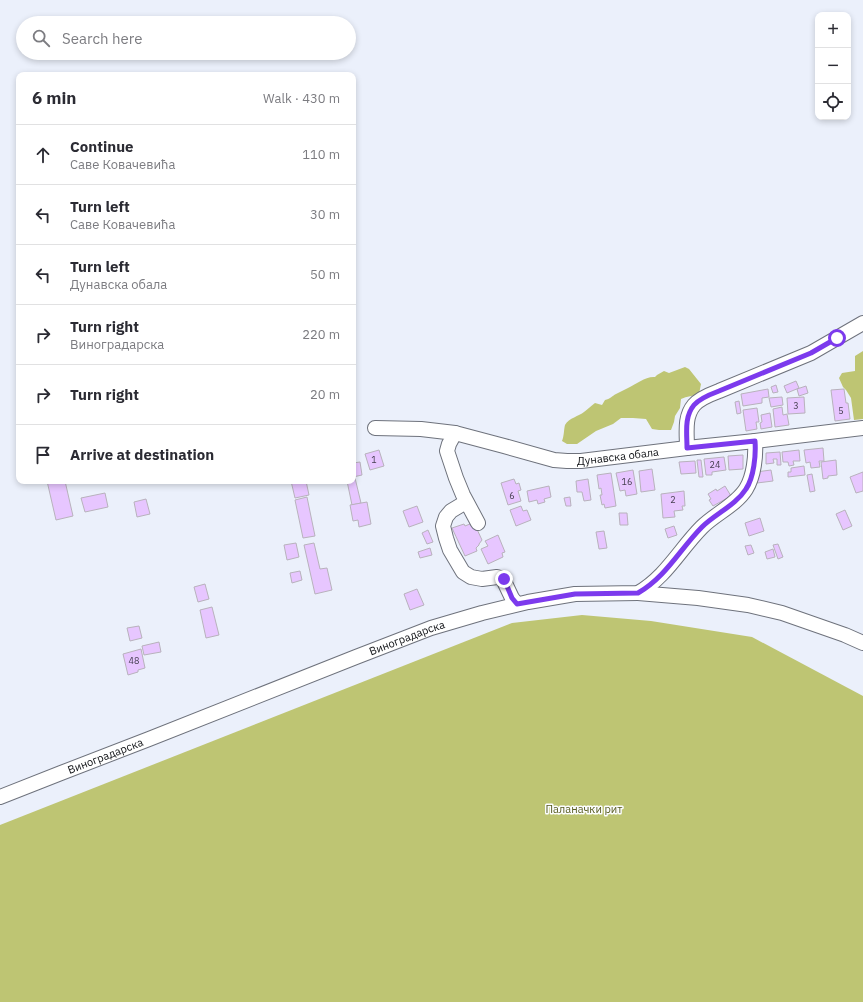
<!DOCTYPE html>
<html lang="en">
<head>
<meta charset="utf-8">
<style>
  :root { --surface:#fff; --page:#f2f2f3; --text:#2b2b33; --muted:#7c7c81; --line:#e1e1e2 }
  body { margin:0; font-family:"IBM Plex Sans",sans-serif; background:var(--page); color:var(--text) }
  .controls { position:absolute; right:12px; top:12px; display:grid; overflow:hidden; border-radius:8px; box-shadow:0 2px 6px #0003 }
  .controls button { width:36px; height:36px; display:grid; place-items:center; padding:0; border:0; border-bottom:1px solid var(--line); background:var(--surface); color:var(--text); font:20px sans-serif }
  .stop { position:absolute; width:12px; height:12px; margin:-9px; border:3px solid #7c3aed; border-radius:50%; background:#fff }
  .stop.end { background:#7c3aed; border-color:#fff; box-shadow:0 1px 4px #0008 }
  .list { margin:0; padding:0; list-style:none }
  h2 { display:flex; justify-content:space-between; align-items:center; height:52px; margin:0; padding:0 16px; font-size:17px }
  h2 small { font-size:13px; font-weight:400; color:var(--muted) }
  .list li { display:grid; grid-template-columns:26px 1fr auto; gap:12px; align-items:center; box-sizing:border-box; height:60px; padding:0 16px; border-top:1px solid var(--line) }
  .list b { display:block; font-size:15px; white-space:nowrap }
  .list p { margin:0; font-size:13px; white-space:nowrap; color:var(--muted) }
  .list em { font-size:13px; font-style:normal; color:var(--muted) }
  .icon { flex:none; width:22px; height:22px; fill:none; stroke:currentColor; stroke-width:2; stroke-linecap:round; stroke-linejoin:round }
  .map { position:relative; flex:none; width:863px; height:1002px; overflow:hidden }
  .search { position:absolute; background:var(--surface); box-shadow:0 2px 6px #0003; left:16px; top:16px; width:340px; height:44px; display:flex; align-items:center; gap:10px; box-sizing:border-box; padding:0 14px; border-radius:22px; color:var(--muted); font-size:15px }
  .panel { position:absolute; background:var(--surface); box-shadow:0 2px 6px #0003; left:16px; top:72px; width:340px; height:412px; border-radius:8px }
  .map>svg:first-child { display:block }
</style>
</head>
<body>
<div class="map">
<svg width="863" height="1002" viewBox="0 0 863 1002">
  <rect width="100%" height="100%" fill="#ebf0fb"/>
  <g fill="#bec573">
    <polygon points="863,351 863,419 854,420 851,398 846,390 843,387 839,378 842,373 855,371 855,356"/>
    <path d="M685 367 689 369 701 384 699 394C693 396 687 396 681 399L680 408 675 416 674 422 671 430H659L652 429 646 419 633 418H621L613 424 596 431 577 444H567L562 441C564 437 564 428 565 425 569 418 579 416 584 412 588 409 591 406 595 403L602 405 605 400C610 399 612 396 616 394 620 392 624 390 628 388 636 384 646 376 655 377L657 375 664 371 669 373Z"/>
    <polygon points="582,615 651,621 752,637 863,696 863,1002 0,1002 0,825 512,623"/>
  </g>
  <g fill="#e7c6ff" stroke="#b8b2bc">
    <polygon points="796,381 799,388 787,393 784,386"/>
    <polygon points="776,385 778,392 773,393 771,387"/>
    <polygon points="806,386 808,393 799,396 797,389"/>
    <polygon points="768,389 769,397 762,398 762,403 743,406 741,394"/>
    <polygon points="844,389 846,403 848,403 850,419 835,421 831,390"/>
    <polygon points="782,397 783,405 771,407 769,398"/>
    <polygon points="804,397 805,413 788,414 787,398"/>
    <polygon points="739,401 741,413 737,414 735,402"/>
    <polygon points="782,407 783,415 787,414 789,425 775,427 773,409"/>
    <polygon points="757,408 759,422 756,422 757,429 746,431 743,410"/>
    <polygon points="770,413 772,427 761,429 760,423 762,422 761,415"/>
    <polygon points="823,448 824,461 819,461 820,467 811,468 810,462 806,463 804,450"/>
    <polygon points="379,450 384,466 370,470 365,454"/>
    <polygon points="799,450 800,461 793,461 794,465 789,466 788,462 783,462 782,452"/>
    <polygon points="780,452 781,465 777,465 777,459 773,459 774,463 766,464 766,453"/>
    <polygon points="743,455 743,469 729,470 728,456"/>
    <polygon points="724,457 726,470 712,472 712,475 706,475 704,459"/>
    <polygon points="697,460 701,460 703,477 699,477"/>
    <polygon points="836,460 837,475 828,476 828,478 823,479 821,462"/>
    <polygon points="695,461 696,473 681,474 679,462"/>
    <polygon points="360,462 362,475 353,477 353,463"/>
    <polygon points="804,466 805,475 788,477 788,472 791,472 791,468"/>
    <polygon points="652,469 655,490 641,492 639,471"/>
    <polygon points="633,470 637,494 626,496 625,490 620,491 616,473"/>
    <polygon points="771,470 773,481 757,483 756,472"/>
    <polygon points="863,472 863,491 856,493 850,477"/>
    <polygon points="611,473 616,506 605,508 604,504 602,505 600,495 602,495 601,488 599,489 597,475"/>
    <polygon points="812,474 815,491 810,492 807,475"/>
    <polygon points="353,478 355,478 361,503 352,505 347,481 353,481"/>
    <polygon points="514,479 516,484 519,483 521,490 518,491 521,501 508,505 501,483"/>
    <polygon points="588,479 591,500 584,501 582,492 577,492 576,481"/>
    <polygon points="47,481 65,481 73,516 56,520"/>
    <polygon points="291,481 306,481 309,495 295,498"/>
    <polygon points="549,486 551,497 544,499 545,502 538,504 537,500 529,502 527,491"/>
    <polygon points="725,486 731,496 713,506 709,500 711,499 708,494 716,489 717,491"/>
    <polygon points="684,491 685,506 682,506 683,510 674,511 675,517 663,518 661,494"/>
    <polygon points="105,493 108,507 85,512 81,498"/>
    <polygon points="307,497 315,536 303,538 295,500"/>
    <polygon points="570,497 571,506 566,506 564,498"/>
    <polygon points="146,499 150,514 137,517 134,502"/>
    <polygon points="367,502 371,524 359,527 358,520 353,521 350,505"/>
    <polygon points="417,506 423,522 409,527 403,511"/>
    <polygon points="521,506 523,511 527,510 531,520 516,526 510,510"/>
    <polygon points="845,510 852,526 843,530 836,514"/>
    <polygon points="619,513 627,513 628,525 620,525"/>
    <polygon points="760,518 764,531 749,536 745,523"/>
    <polygon points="464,524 465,526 470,524 471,526 475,525 482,540 479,544 479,545 476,548 477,551 465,556 452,528"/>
    <polygon points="674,526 677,535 668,538 665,529"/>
    <polygon points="428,530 433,542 427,544 422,533"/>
    <polygon points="604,531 607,548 599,549 596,532"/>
    <polygon points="498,535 505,552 502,553 503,557 488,564 481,549 488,546 485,541"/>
    <polygon points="296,543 299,557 287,560 284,545"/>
    <polygon points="314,543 320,569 327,568 332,590 315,594 304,545"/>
    <polygon points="778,544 783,557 778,559 773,545"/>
    <polygon points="751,545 754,553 748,555 745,546"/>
    <polygon points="430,548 432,555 420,558 418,552"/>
    <polygon points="773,549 775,557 767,559 765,552"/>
    <polygon points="300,571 302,580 292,583 290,573"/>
    <polygon points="205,584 209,599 198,602 194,587"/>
    <polygon points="417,589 424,605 410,610 404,594"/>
    <polygon points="212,607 219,635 206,638 200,610"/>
    <polygon points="139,626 142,638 130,641 127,628"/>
    <polygon points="159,642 161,652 144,655 142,646"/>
    <polygon points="141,649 145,668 138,670 138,672 128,675 123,654"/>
  </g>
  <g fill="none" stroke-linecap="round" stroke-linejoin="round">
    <g stroke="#6e727c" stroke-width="16">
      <g id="minor">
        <path id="s1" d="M375 428 421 429 455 433 504 446 554 460 567 461H581L687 448 755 441 863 428"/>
        <polyline points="455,433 449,444 447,451 456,478 463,495 478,523"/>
        <path d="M687 448C687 433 684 417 694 405 700 398 711 394 719 391L811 353 863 323"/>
        <polyline points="466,502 451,511 446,517 443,526 446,538 450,550 463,572 471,577 482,579 497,577 503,579 512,598 517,604"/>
        <polyline points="638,593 698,598 748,605 782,613 845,635 863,643"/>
        <path id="s2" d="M0 797 61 773 149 739 356 657 431 628 482 613 528 602 575 594 638 593C666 577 680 549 702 527 715 514 736 505 746 489 754 476 756 456 755 441"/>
      </g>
    </g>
    <use href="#minor" stroke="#fff" stroke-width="14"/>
  </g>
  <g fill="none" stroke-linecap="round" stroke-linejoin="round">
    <path stroke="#7c3aed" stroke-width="5" d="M504 579 512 598 517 604 575 594 638 593C666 577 680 549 702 527 715 514 736 505 746 489 754 477 756 455 755 441L687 448C687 433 684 417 694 405 700 398 711 394 719 391L811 353 837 338"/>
  </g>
  <g text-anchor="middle" stroke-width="3" stroke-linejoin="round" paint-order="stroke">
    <g font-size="9" fill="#443e4f">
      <text x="796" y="409">3</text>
      <text x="841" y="414">5</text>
      <text x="374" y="463">1</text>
      <text x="715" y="468">24</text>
      <text x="627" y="485">16</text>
      <text x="512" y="499">6</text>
      <text x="673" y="503">2</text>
      <text x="134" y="664">48</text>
    </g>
    <g font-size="11" fill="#0e1014" stroke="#fcfdff">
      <text dy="4" stroke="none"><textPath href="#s1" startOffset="247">Дунавска обала</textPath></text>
      <text dy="4" stroke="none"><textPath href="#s2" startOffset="437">Виноградарска</textPath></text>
      <text dy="4" stroke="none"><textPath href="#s2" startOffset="113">Виноградарска</textPath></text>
    </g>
    <g font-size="11" fill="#565a1f" stroke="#fcfdff">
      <text x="584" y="813">Паланачки рит</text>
    </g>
  </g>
</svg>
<div class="controls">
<button>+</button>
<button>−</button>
<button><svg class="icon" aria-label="locate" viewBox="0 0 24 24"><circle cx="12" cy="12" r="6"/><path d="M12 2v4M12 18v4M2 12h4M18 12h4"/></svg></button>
</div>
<div class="stop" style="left:837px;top:338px"></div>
<div class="stop end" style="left:504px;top:579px"></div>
<div class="search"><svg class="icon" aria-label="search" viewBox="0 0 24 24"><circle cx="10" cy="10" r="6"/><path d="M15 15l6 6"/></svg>Search here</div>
<section class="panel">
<h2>6 min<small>Walk · 430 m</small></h2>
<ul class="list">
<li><svg class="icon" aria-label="ahead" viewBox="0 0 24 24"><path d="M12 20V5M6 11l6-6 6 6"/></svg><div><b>Continue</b><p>Саве Ковачевића</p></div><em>110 m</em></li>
<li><svg class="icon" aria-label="left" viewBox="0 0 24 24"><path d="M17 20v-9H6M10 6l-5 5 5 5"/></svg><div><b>Turn left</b><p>Саве Ковачевића</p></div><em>30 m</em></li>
<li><svg class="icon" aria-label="left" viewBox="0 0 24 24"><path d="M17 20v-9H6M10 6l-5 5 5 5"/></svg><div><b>Turn left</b><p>Дунавска обала</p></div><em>50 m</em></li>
<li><svg class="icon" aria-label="right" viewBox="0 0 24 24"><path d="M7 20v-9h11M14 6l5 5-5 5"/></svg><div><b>Turn right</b><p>Виноградарска</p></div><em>220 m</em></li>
<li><svg class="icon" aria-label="right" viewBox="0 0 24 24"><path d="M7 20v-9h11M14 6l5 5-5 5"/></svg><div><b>Turn right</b></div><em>20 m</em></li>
<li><svg class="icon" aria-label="arrive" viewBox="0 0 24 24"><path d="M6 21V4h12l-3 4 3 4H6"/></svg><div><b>Arrive at destination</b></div></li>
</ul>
</section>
</div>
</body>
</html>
